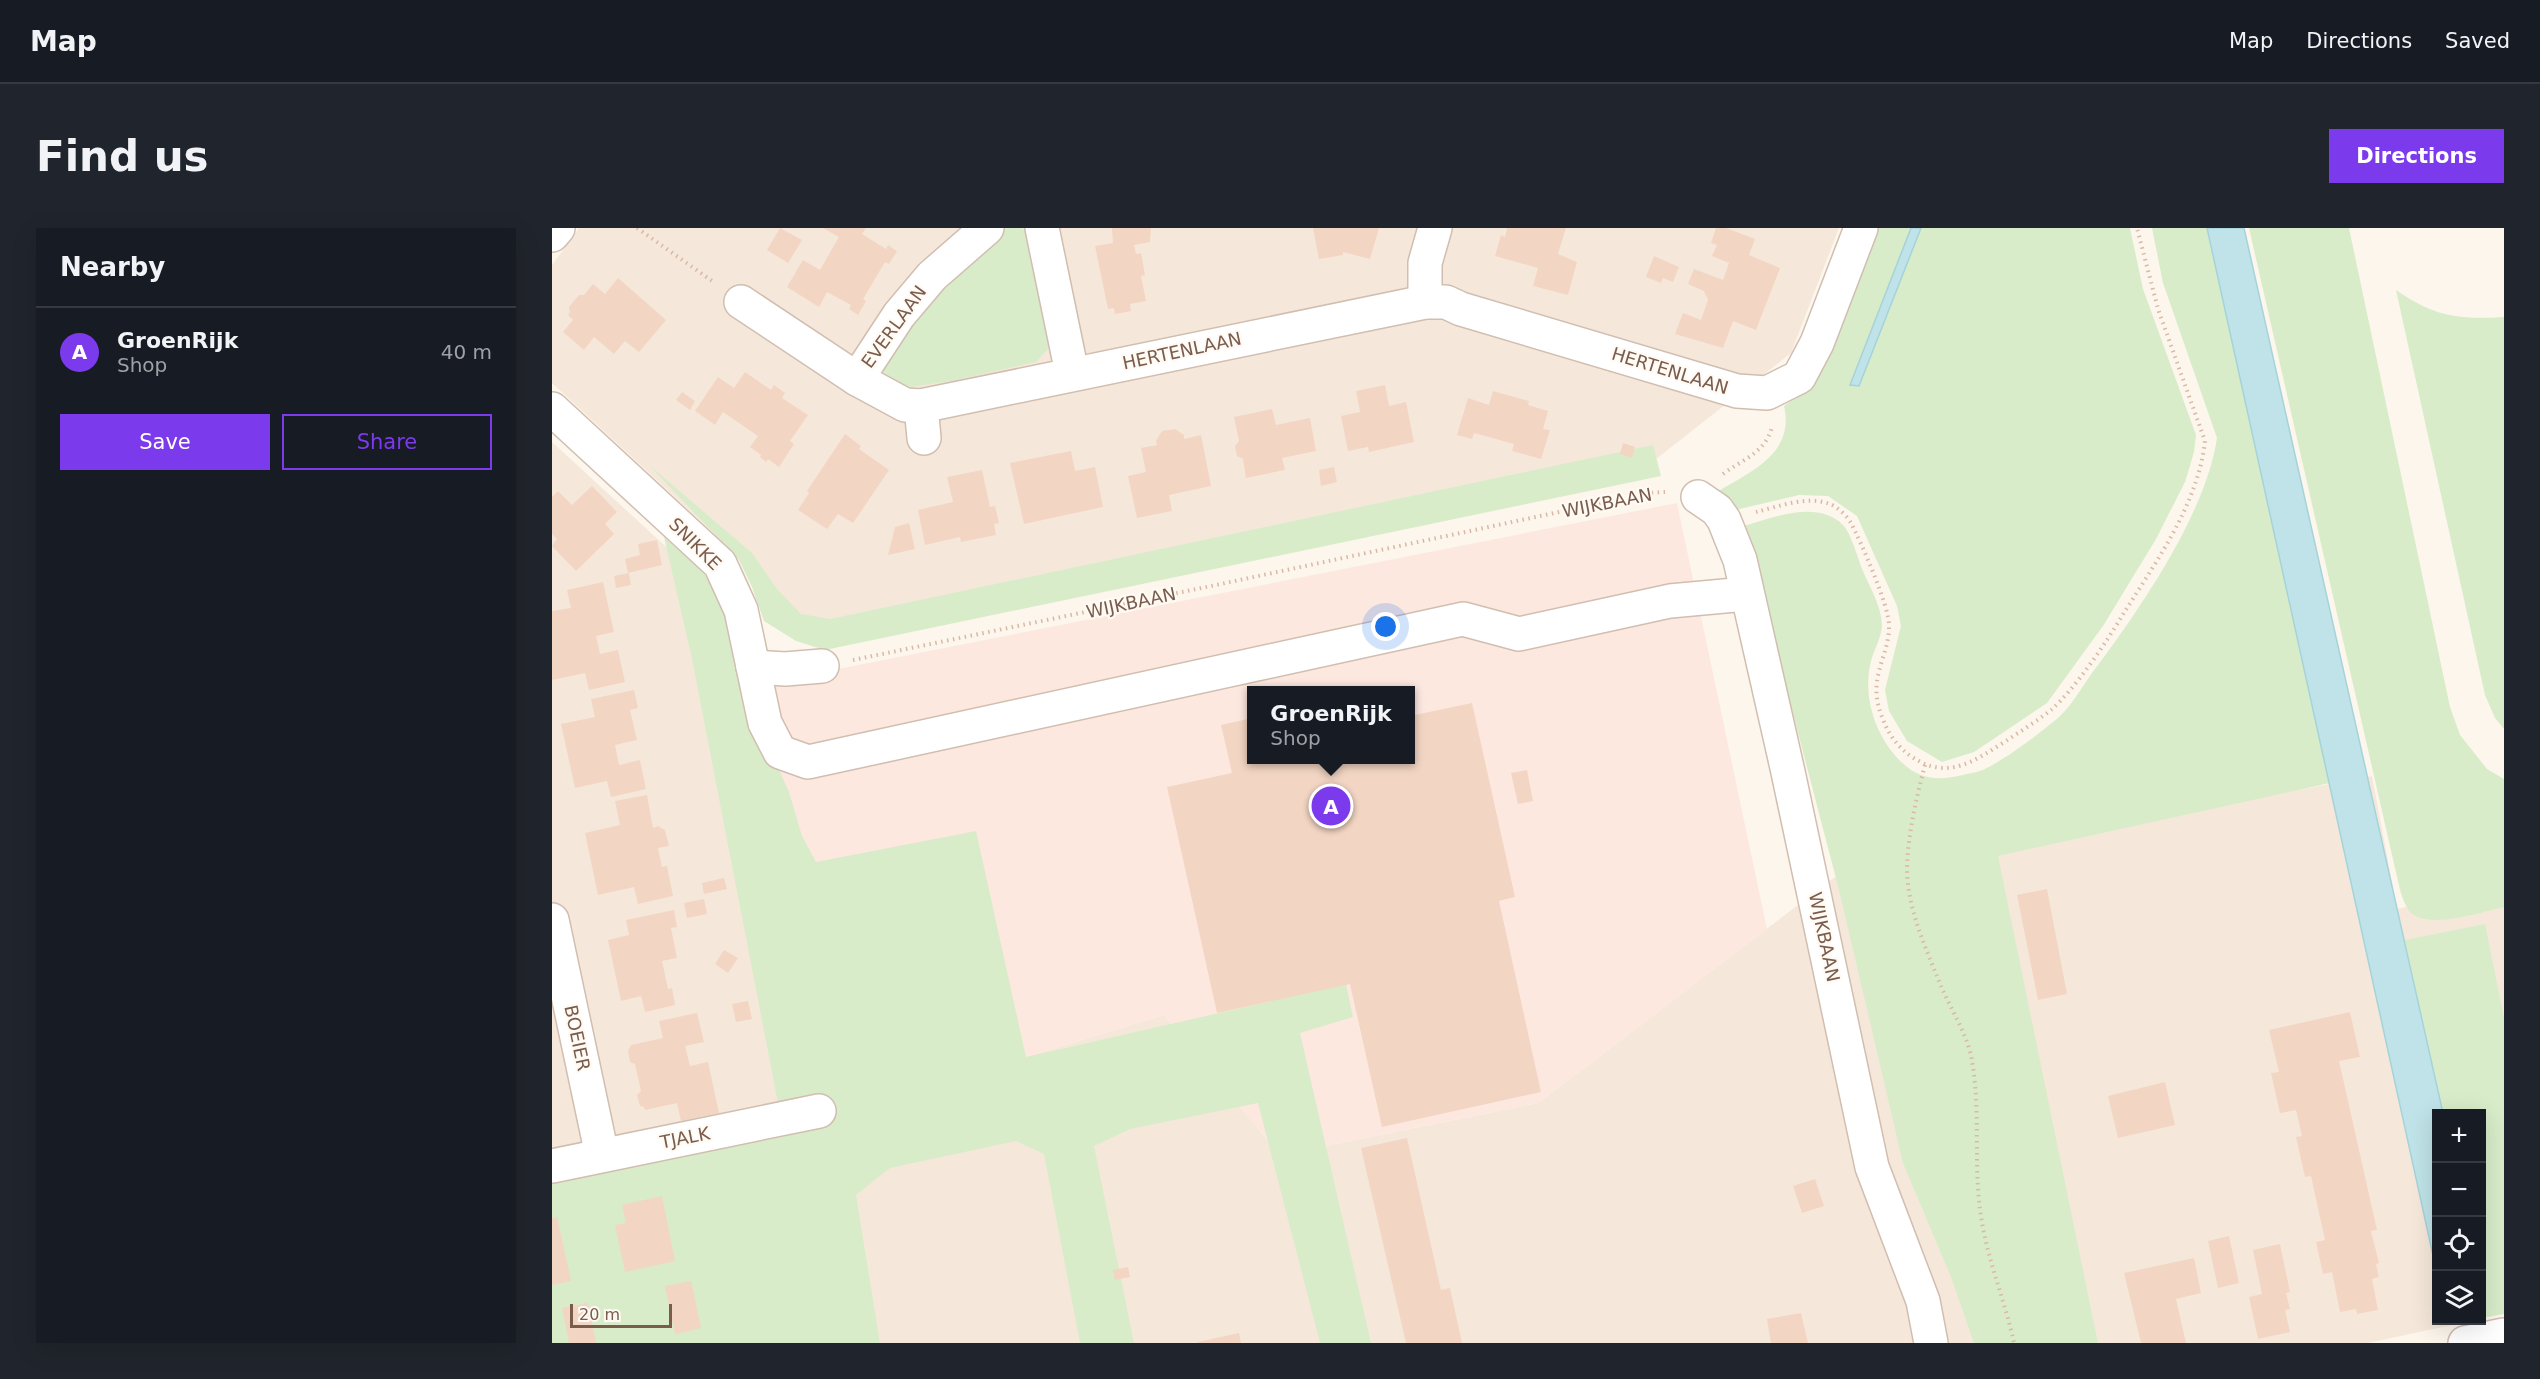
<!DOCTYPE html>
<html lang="en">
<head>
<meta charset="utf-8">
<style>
  :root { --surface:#171b24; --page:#20242c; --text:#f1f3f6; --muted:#9ea1a6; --line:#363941; --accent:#7c3aed }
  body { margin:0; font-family:"DejaVu Sans",sans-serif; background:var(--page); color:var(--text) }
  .controls { position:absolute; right:18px; bottom:18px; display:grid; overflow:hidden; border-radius:0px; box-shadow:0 6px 24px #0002 }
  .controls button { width:54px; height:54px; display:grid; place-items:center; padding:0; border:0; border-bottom:2px solid var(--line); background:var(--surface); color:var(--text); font:30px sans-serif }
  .scale { position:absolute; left:18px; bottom:15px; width:102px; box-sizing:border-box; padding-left:6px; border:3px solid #7a5c4d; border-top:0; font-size:16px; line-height:21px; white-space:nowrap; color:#7a5c4d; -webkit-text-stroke:4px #fffaf3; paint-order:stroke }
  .you { position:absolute; left:834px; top:399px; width:21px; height:21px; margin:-15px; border:4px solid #fff; border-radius:50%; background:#1a73e8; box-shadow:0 0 0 9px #1a73e833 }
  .badge { display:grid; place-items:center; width:39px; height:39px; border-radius:50%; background:var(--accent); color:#fff; font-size:20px; font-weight:700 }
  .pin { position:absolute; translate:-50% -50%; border:3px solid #fff; box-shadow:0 2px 6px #0006 }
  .popup { position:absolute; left:695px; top:458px; width:168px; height:78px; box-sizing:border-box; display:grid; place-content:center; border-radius:0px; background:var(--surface); filter:drop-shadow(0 2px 4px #0005); font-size:20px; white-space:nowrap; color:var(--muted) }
  .popup b { font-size:22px; color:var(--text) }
  .popup::after { content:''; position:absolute; left:50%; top:100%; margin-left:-12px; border:12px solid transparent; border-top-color:var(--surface) }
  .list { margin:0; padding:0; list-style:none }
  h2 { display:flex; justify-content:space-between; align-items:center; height:78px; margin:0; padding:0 24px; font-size:26px }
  h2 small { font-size:20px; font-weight:400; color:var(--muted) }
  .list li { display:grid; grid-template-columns:39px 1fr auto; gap:18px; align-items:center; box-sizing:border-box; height:90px; padding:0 24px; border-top:2px solid var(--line) }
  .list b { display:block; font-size:22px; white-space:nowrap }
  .list p { margin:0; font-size:20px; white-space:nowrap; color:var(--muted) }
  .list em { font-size:20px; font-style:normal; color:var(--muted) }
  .actions { display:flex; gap:12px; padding:18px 24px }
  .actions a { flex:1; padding:14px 0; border:2px solid var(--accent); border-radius:0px; text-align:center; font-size:21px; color:var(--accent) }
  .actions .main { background:var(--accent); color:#fff }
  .icon { flex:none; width:33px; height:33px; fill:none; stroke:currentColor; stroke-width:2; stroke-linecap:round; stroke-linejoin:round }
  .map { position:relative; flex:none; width:1952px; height:1115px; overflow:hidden; border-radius:0px }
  header { display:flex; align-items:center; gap:36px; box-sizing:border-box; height:84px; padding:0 30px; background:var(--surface); border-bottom:2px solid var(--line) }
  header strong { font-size:28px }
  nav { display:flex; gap:33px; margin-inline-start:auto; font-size:21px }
  .intro { display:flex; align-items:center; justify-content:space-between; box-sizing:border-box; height:144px; padding:0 36px }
  h1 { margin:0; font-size:42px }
  .button { padding:15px 27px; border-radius:0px; background:var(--accent); color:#fff; font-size:21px; font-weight:700 }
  main { display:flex; gap:36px; padding:0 36px }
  aside { flex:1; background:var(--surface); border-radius:0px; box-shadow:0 6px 24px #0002 }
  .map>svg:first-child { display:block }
</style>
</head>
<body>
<header>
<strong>Map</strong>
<nav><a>Map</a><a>Directions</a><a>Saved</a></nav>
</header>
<div class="intro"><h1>Find us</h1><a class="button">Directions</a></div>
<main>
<aside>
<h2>Nearby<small></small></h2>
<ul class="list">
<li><span class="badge">A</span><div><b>GroenRijk</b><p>Shop</p></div><em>40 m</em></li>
</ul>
<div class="actions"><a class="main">Save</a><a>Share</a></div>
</aside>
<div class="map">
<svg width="1952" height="1115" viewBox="0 0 1952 1115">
  <rect width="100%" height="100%" fill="#fdf6ec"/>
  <g fill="#f5e8da">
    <polygon points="27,0 1287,0 1239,125 1090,242 278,413 0,155 0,37"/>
    <polygon points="0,214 147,349 254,895 612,787 728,927 986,875 1283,649 1820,548 1845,681 1952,656 1952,1085 1930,1090 1930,886 1884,886 1884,1092 1919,1093 1816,1115 0,1115"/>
  </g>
  <path fill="#fde8e0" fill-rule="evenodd" d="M1125 275 1215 701 986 875 728 927 612 787 254 895 170 464ZM700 462H858V532H700Z"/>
  <g fill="#d8ecc9">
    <path d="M455 0H468L477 4 496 101V121L484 134 399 153 359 159 342 153 326 139C362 93 405 29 455 0Z"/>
    <path d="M1325 0H1359L1299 156 1307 158 1369 0H1578L1591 61 1644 207 1642 224 1633 254 1604 311 1551 398 1495 475 1422 524 1390 534 1355 513 1337 483 1333 462 1349 398 1345 378 1305 288 1276 268 1247 267 1183 282 1181 275 1167 263C1200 243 1243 225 1232 178L1254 162 1271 136Z"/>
    <path d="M1600 0H1655L1778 555 1446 628 1546 1115H1422L1399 1049 1351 935 1287 662 1192 298C1221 290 1265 271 1291 297 1299 305 1306 331 1311 343 1318 360 1330 379 1330 398 1329 410 1322 422 1319 433 1309 471 1326 518 1359 542 1376 553 1393 551 1411 547 1418 545 1427 544 1433 541 1452 532 1491 503 1507 489 1520 477 1530 459 1540 445 1586 384 1654 286 1665 210L1611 55Z"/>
    <path d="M1697 0H1797L1898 479 1908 507 1935 541 1952 551V679C1929 684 1883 700 1862 687 1854 682 1851 671 1848 662Z"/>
    <path d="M1844 62C1881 88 1907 92 1952 89V501L1943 490 1933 467Z"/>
    <polygon points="1101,217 1109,248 273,422 244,413 212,393 200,359 187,332 97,237 200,325 225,361 249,386 278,391"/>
    <polygon points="112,309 152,345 171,381 194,468 237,564 250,608 264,634 424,603 474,829 794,756 801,789 748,805 819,1115 768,1115 706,875 578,901 542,918 582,1115 528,1115 492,926 464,913 338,940 304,967 328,1115 0,1115 0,954 232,906 140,431"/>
    <polygon points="1933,696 1952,790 1952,1086 1930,1090 1930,886 1891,885 1853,712"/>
  </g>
  <g fill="#bfe3e8" stroke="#a5d3da" stroke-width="1.5">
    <polygon points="1359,0 1369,0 1307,158 1298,157"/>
    <polygon points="1655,0 1692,0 1891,885 1884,886 1884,1041"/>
  </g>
  <g fill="#f3d5c3">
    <polygon points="228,0 250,12 236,35 215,22"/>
    <polygon points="271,0 314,0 310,6 334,21 336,17 345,23 337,36 333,34 311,71 314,73 306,87 297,81 299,77 275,64 267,79 235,59 251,32 268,42 287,9"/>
    <polygon points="560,0 599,0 598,14 582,17 584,26 589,25 593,47 589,48 594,73 578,76 579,83 563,86 562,80 556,81 543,18 561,15"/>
    <polygon points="761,0 827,0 818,31 791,24 791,27 767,31"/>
    <polygon points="955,0 1014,0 1006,26 1025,34 1016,67 981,58 986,40 943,28 949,7 953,9"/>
    <polygon points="1164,0 1174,0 1203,11 1197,27 1228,40 1204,102 1181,93 1171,120 1123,106 1131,85 1149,92 1156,72 1152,63 1136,56 1142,41 1171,52 1177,35 1160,28 1165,17 1159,15"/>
    <polygon points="1102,28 1127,39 1121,54 1111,50 1109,55 1094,49"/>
    <polygon points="66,50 114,92 87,124 73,113 62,126 42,109 32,122 11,104 21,92 16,87 18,84 17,79 27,67 32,67 41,56 53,66"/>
    <polygon points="193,144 219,162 222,157 233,165 230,170 256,187 238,213 242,216 227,239 216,231 214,234 208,229 209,227 198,219 206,208 171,184 163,197 143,183 166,149 182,160"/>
    <polygon points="833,157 837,178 854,174 862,214 817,224 816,219 796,223 789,188 808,184 804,163"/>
    <polygon points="941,163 977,173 976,177 996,183 991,201 998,202 989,231 960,223 962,216 922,205 920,211 905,207 916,170 937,177"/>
    <polygon points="130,164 143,173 138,182 124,172"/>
    <polygon points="720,181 724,197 758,190 764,223 730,230 733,242 694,250 691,231 685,228 683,218 687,213 682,189"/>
    <polygon points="623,201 632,207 632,211 649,207 659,258 617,267 620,283 585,290 576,248 594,244 589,220 605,217 604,213 610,203"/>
    <polygon points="293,206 309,218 307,221 337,242 301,295 286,286 275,301 246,282 257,265 255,263"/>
    <polygon points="1071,215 1083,219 1080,230 1068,226"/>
    <polygon points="519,223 523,243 543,239 551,279 472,296 458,235"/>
    <polygon points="782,239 785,254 769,258 767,242"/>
    <polygon points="430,242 438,279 443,278 447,295 442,296 444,307 409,314 408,309 373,317 366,282 401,274 395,249"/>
    <polygon points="40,258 65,284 53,296 62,306 24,343 0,318 5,311 0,306 0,269 6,263 20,277"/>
    <polygon points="357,295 363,321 336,327 343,299"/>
    <polygon points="105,312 110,337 76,345 73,331 88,327 86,316"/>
    <polygon points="77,345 79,357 64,360 62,348"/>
    <polygon points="51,354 62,404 44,408 48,426 66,422 73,454 37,462 33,445 0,452 0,383 19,380 15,362"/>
    <polygon points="82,462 86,480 78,482 85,512 63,517 67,537 88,532 94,561 59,569 55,553 23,560 9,496 43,489 39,471"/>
    <polygon points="920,475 963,669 947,673 989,864 830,899 798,756 665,785 615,559 680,545 669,497 700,490 700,532 858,532 858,488"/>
    <polygon points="975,542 981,573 966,576 959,545"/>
    <polygon points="95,567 101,600 106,598 113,602 117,618 106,620 110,639 115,638 121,668 86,676 82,659 46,667 33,605 68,597 63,573"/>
    <polygon points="172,650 175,661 152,666 150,655"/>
    <polygon points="1495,661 1515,766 1486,772 1465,667"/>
    <polygon points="152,671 155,686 135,690 132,675"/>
    <polygon points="122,682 125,699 119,700 125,730 110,733 116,761 120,760 123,777 93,784 89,768 69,773 56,712 77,707 74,692"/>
    <polygon points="172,722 186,730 176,745 163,736"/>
    <polygon points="196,773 200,791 184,794 180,776"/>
    <polygon points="1798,784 1808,829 1787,833 1825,1002 1819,1003 1827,1035 1824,1036 1827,1049 1820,1051 1826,1082 1805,1086 1804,1081 1788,1084 1780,1044 1771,1046 1764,1014 1773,1012 1759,948 1753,949 1744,909 1750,908 1744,882 1728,885 1719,845 1727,844 1717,802"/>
    <polygon points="145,785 152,814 133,818 138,838 156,834 167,885 129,893 125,875 93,882 92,879 88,878 85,867 89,863 83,836 78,834 76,823 79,817 111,810 107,793"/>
    <polygon points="1613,854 1623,897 1566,910 1556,868"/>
    <polygon points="855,910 889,1062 898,1060 910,1115 854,1115 809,920"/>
    <polygon points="1263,951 1272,978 1250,985 1241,958"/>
    <polygon points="110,968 123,1033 73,1044 63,997 74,995 70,977"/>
    <polygon points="5,989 19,1053 0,1057 0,990"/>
    <polygon points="1677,1008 1687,1055 1666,1060 1656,1013"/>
    <polygon points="1728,1016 1738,1064 1734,1065 1738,1081 1733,1082 1738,1104 1706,1111 1697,1069 1710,1066 1701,1022"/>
    <polygon points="1642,1030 1649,1065 1624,1071 1634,1115 1589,1115 1572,1045"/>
    <polygon points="576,1039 578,1049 563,1052 561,1042"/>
    <polygon points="139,1053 149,1100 123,1106 113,1058"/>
    <polygon points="36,1075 44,1115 17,1115 10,1080"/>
    <polygon points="1249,1085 1256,1115 1219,1115 1215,1091"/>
    <polygon points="687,1105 689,1115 646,1115 646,1114"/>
  </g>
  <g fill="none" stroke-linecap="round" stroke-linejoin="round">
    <g stroke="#d1beb0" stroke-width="36">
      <g id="minor">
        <polyline points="490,0 520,145"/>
        <polyline points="0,7 6,0"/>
        <polyline points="189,74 305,151 353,177 369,178 873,74 894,74 909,81 1185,163 1215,165 1247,149 1265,115 1309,0"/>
        <polyline points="873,74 873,35 883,0"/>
        <polyline points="305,151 347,87 380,48 435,0"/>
        <polyline points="369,178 372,210"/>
        <polyline points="0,181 168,336 189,382 213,495 228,524 256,534 911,391 967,406 1118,373 1194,366"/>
        <polyline points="1146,269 1165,282 1172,292 1188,332 1236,544 1320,939 1371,1073 1379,1115"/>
        <polyline points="201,439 233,441 270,438"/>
        <polyline points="0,692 50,927"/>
        <polyline points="0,938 267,883"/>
        <polyline points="1913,1115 1952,1107"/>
      </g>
    </g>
    <g stroke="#d9b8a5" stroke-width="4" stroke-dasharray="1.5 4.5" stroke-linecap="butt">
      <polyline points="85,0 163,55"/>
      <path d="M1171 246C1191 231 1213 225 1220 199"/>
      <path d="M1204 284C1225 279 1253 268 1275 275 1284 277 1295 288 1299 295 1309 314 1337 378 1337 397 1338 428 1315 448 1329 486 1335 504 1344 518 1360 529 1396 553 1422 533 1454 513 1469 503 1485 493 1499 482 1522 462 1554 415 1570 388 1603 335 1646 277 1653 213L1606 81 1585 0"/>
      <polyline points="301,432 664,357 1096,265 1113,264"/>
      <path d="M1373 537C1364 571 1356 606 1355 640 1355 680 1374 721 1389 758 1399 782 1416 807 1420 833 1429 884 1421 937 1429 988 1435 1031 1453 1072 1462 1115"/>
    </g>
    <use href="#minor" stroke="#fff" stroke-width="33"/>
  </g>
  <g text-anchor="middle" stroke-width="4.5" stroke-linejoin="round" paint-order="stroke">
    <g font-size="18" fill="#7a5c4d" stroke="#fffaf3">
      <text transform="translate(342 99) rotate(-54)" y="6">EVERLAAN</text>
      <text transform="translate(630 123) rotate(-12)" y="6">HERTENLAAN</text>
      <text transform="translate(1118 143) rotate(17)" y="6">HERTENLAAN</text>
      <text transform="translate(1055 275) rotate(-11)" y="6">WIJKBAAN</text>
      <text transform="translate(143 316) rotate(45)" y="6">SNIKKE</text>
      <text transform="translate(579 375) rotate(-12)" y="6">WIJKBAAN</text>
      <text transform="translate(1272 709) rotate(78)" y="6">WIJKBAAN</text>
      <text transform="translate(25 810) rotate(78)" y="6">BOEIER</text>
      <text transform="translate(133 910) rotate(-11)" y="6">TJALK</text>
    </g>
  </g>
</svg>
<div class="controls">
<button>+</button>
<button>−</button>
<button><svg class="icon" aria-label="locate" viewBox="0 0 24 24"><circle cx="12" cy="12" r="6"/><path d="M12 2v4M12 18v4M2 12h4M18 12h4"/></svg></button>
<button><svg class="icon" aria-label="layers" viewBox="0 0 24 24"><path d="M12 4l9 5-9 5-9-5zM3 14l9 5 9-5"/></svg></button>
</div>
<div class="scale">20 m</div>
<div class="you"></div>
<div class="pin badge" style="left:779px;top:578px">A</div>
<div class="popup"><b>GroenRijk</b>Shop</div>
</div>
</main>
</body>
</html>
